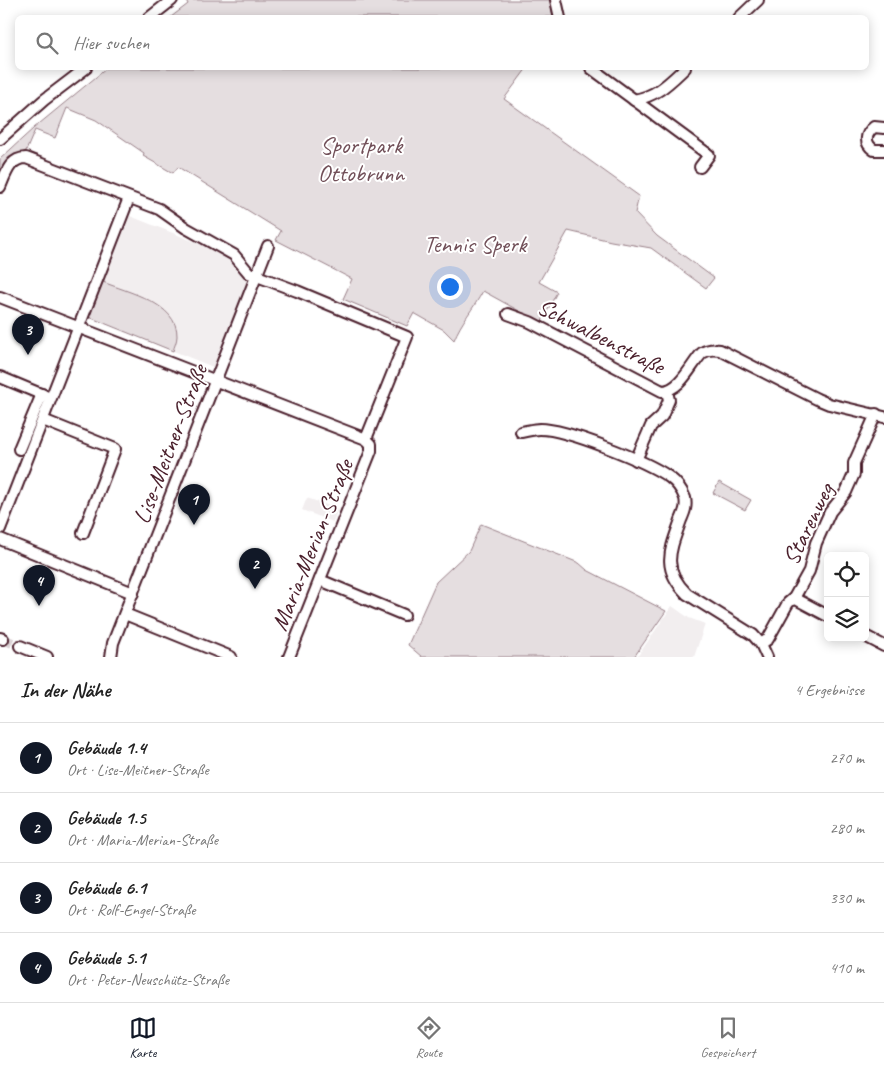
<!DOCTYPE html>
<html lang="de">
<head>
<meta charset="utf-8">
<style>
  :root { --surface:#fff; --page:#f2f2f2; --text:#222; --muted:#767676; --line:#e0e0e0; --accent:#111827 }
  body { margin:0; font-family:Caveat,sans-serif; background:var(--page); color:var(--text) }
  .controls { position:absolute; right:15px; bottom:15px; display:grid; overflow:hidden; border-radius:8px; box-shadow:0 2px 12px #0003 }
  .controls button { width:45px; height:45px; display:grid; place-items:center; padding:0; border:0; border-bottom:1px solid var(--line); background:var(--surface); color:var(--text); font:25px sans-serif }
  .you { position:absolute; left:449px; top:286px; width:18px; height:18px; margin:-12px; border:4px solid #fff; border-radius:50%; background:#1a73e8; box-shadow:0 0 0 8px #1a73e833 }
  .badge { display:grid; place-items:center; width:32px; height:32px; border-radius:50%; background:var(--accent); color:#fff; font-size:16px; font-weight:700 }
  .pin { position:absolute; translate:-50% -41px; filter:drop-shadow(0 1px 2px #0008) }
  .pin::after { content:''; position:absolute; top:26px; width:18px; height:15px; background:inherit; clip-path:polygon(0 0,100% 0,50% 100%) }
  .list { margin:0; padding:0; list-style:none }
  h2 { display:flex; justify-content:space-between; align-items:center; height:65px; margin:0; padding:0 20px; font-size:21px }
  h2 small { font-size:16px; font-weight:400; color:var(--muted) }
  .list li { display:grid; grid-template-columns:32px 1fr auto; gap:15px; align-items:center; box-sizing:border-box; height:70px; padding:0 20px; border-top:1px solid var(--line) }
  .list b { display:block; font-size:19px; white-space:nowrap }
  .list p { margin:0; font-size:16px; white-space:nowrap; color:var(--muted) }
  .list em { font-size:16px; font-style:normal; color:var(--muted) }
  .icon { flex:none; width:28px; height:28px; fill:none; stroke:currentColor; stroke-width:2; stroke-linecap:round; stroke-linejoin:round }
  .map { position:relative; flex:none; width:884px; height:657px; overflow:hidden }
  .search { position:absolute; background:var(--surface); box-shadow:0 2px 12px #0003; left:15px; right:15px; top:15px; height:55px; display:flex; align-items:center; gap:12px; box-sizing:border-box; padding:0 18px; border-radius:8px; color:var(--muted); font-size:19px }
  .sheet { height:345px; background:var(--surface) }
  nav { display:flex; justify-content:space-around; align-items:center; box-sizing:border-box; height:70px; border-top:1px solid var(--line); background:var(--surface); font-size:14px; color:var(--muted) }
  nav a { display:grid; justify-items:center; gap:2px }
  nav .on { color:var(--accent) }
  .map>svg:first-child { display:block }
</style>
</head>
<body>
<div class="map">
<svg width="884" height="657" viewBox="0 0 884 657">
  <rect width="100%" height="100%" fill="#fff"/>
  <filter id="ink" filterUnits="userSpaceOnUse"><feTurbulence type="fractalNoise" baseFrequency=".02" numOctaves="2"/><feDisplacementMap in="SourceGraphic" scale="10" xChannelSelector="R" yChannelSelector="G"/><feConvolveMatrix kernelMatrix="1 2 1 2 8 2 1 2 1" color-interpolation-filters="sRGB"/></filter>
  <g filter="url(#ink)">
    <g fill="#f2eeef">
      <polygon points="130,216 233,257 249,276 213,367 89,317"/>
      <polygon points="307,498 338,509 333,522 302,510"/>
      <polygon points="672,606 689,618 705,624 694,657 637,657"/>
    </g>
    <g fill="#e5dee0" stroke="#987e86">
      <polygon points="186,0 550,0 553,17 171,17 188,4"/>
      <path d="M107 68H527L504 99 639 196 635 213 657 236 714 278 706 288 651 248 611 241 568 231 539 282 557 292 541 323 483 291C474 308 461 322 454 340L444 330 414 313 407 326 343 299 352 279 276 240 281 231 178 167 173 173 143 156 144 153 96 120 67 108 55 138 35 130 26 151 12 157 0 174V159L34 128Z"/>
      <path d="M103 282C127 292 178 303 177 336 177 341 174 347 173 351L89 317Z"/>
      <polygon points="719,482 751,500 745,510 713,493"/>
      <polygon points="481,524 579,563 587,570 666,611 634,657 422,657 408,645 436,582 469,551"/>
    </g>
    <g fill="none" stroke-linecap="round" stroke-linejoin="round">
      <polyline stroke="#dbd2d5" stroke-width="10" stroke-dasharray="10 5" stroke-linecap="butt" points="3,639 20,646"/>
      <g stroke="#4a1f2b" stroke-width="14">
        <g id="minor">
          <polyline points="556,0 560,18"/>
          <polyline points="149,18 172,0"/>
          <polyline points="739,18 758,0"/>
          <polyline points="591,68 709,155 700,167"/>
          <path d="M634 100C657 96 669 83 685 68"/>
          <path d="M884 128 874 127C865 134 864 143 874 150H884"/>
          <polyline points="0,139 44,100 86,68"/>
          <path d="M0 187C6 173 10 158 26 158L159 209 186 228 234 255 249 273 297 291 407 337 366 439"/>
          <polyline points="0,297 366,439 371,444 371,451 289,657"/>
          <path d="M508 314 530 322 662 391C680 391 691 365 702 353 708 349 713 349 720 350L817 399 829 404 884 417"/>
          <polyline points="0,377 48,397"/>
          <polyline points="43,420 115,449 83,533"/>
          <path d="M521 432C527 431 534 429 540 429 567 429 646 461 669 477 676 482 682 490 685 498 687 507 684 513 681 520 670 551 661 568 687 594L753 635 761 644 767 657"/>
          <polyline points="19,449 42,394"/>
          <polyline points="636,460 651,426 662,416 669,400 667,391"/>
          <polyline points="0,529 129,198"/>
          <polyline points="0,539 133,593"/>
          <polyline points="320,580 404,615"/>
          <polyline points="794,598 828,616"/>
          <polyline points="125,614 231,657"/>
          <polyline points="865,636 884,646"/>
          <polyline points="0,638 3,639"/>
          <polyline points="761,644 768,639 788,603 794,598 809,571 816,543 830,512 846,492 854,474 854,463 876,414"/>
          <polyline points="20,646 47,657"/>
          <polyline points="111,657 113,643 268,246"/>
        </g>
      </g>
      <use href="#minor" stroke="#fff" stroke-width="10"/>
    </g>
  </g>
  <g text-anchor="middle" stroke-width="4" stroke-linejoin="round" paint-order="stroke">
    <g font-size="24" fill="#714f58" stroke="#fff">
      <text x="361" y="153">Sportpark<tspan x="361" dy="28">Ottobrunn</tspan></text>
      <text x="475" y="252">Tennis Sperk</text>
    </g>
    <g font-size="24" fill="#4a1f2b" stroke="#fff">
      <text transform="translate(601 336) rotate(27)" y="8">Schwalbenstraße</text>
      <text transform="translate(170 444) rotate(-69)" y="8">Lise-Meitner-Straße</text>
      <text transform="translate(808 524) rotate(-64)" y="8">Starenweg</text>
      <text transform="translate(312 545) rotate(-68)" y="8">Maria-Merian-Straße</text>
    </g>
  </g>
</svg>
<div class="controls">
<button><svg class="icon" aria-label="locate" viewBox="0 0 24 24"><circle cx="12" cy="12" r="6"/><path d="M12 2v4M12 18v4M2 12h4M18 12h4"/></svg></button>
<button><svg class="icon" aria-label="layers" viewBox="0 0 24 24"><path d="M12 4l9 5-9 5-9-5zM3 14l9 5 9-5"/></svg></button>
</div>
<div class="you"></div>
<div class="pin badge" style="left:194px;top:525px">1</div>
<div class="pin badge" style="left:255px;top:589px">2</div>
<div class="pin badge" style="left:28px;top:355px">3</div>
<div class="pin badge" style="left:39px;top:606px">4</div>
<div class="search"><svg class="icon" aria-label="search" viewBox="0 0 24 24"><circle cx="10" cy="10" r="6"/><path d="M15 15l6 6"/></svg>Hier suchen</div>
</div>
<section class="sheet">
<h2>In der Nähe<small>4 Ergebnisse</small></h2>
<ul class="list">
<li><span class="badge">1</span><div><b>Gebäude 1.4</b><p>Ort · Lise-Meitner-Straße</p></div><em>270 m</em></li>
<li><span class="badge">2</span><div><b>Gebäude 1.5</b><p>Ort · Maria-Merian-Straße</p></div><em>280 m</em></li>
<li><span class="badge">3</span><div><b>Gebäude 6.1</b><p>Ort · Rolf-Engel-Straße</p></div><em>330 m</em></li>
<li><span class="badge">4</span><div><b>Gebäude 5.1</b><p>Ort · Peter-Neuschütz-Straße</p></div><em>410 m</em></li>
</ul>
</section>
<nav>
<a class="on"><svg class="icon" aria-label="map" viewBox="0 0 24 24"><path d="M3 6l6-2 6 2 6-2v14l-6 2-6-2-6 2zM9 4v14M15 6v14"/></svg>Karte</a>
<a><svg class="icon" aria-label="directions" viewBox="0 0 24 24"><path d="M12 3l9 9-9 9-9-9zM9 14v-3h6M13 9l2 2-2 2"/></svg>Route</a>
<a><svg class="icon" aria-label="saved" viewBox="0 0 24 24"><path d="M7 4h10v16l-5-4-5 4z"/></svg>Gespeichert</a>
</nav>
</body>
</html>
